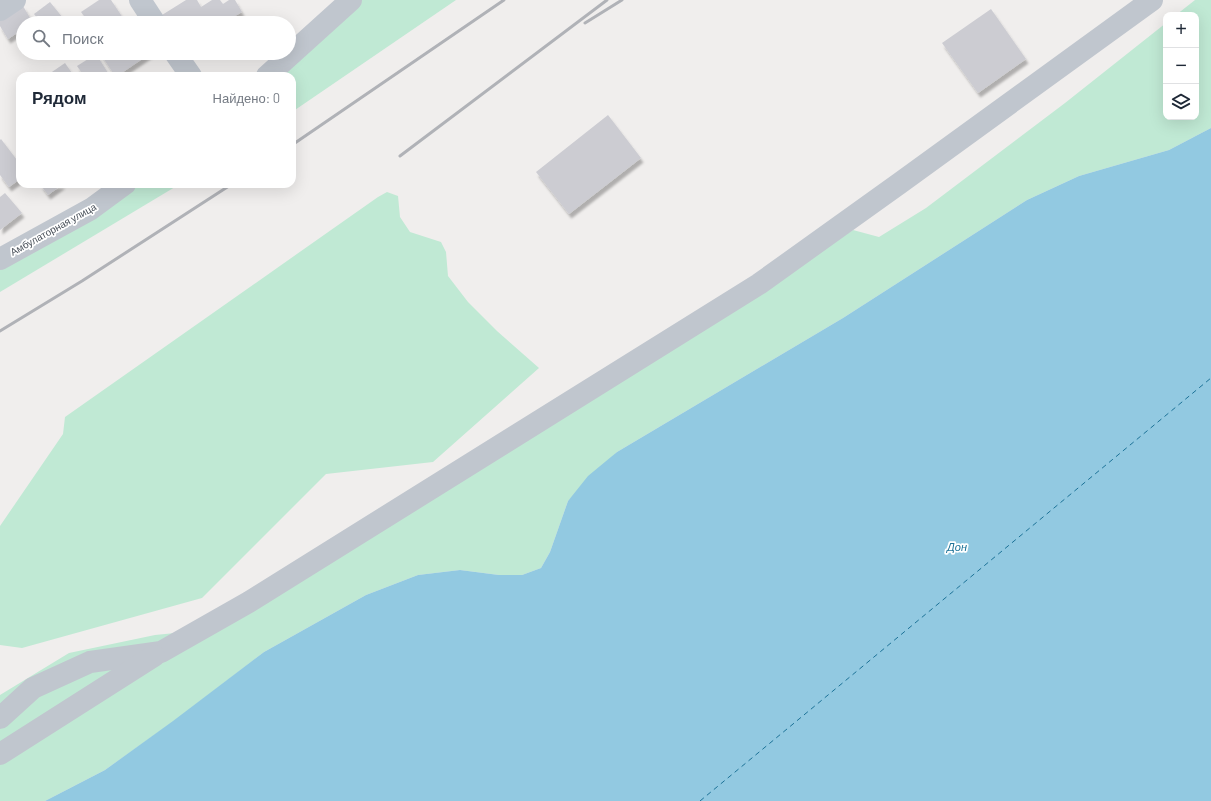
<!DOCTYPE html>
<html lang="ru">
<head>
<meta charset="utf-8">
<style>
  :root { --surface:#fff; --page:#f2f2f3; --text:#1f2937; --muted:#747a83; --line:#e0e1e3 }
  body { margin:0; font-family:Barlow,sans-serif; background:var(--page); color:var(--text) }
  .controls { position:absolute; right:12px; top:12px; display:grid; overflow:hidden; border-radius:8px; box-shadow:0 4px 16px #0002 }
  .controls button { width:36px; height:36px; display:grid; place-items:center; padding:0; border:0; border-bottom:1px solid var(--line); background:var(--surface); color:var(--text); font:20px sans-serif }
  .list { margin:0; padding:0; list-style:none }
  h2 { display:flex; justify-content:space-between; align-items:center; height:52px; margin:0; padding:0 16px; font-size:17px }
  h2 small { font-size:13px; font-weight:400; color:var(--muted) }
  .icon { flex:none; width:22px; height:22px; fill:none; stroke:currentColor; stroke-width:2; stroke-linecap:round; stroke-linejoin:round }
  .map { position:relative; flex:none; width:1211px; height:801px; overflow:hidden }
  .search { position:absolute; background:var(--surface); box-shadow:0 4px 16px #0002; left:16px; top:16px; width:280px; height:44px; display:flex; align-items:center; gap:10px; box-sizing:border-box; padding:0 14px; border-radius:22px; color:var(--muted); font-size:15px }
  .panel { position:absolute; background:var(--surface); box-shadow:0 4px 16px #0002; left:16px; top:72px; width:280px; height:116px; border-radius:12px }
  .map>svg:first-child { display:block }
</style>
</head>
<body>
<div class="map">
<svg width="1211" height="801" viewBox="0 0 1211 801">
  <defs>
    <filter id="shadow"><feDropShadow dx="2.5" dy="4.5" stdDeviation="1" flood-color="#0004"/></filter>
  </defs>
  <rect width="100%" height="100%" fill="#f0eeed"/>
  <g fill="#c0e9d4">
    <polygon points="351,0 456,0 292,112 292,76 267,76"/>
    <polygon points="1195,0 1211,0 1211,128 1169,150 1079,176 1027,200 843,318 617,452 568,501 550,552 541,568 522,575 499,575 460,570 418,575 366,595 264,652 174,721 105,770 45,801 0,801 0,695 69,653 155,635 215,629 853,230 879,237 926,208 1065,103 1166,23 1166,117 1196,117 1196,15 1176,15"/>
    <polygon points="125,184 180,184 0,292 0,259"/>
    <polygon points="387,192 398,196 400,217 410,232 441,242 446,252 448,276 468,302 497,331 539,368 433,462 326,474 202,598 22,648 0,645 0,526 63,434 65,417 378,197"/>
  </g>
  <polygon fill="#92c9e1" points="1211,128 1211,801 45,801 105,770 173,721 264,652 366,595 418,575 460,570 499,575 522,575 541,568 550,552 568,501 588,476 617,452 843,318 1027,200 1079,176 1169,150"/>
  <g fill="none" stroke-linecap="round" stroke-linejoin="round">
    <polyline stroke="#1c7297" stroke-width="1" stroke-dasharray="5 4" stroke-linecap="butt" points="700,801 1211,378"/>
  </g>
  <g fill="#ccccd2" filter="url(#shadow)">
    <polygon points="99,0 111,0 125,21 122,23 89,23 81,12"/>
    <polygon points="186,0 197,0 201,7 212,0 220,0 223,4 229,0 235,0 242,12 222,23 167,23 162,15"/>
    <polygon points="50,2 67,23 41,23 34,14"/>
    <polygon points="23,6 33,23 23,23 23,29 8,39 0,26 0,20"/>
    <polygon points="991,9 1026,59 978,93 942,43"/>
    <polygon points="100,53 151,53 117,76 115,76"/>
    <polygon points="96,54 110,76 84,76 77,66"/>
    <polygon points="65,63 74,76 46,76"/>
    <polygon points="608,115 641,158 569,214 536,172"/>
    <polygon points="1,139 20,164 20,179 9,187 0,175 0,140"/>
    <polygon points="40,184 63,184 48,195"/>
    <polygon points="5,193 22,213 0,230 0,197"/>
  </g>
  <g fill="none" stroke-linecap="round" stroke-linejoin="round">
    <g stroke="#c0c6ce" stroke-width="22">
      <polyline points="140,0 155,23"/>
      <polyline points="0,10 15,0"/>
      <polyline points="175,53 191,76"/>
      <polyline points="267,76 351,0"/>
      <polyline points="0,259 91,209 125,184"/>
      <polyline points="0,718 33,688 90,662 161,652 249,602 759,284 900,183 1152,0"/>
      <polyline points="0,754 154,656"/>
    </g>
    <g stroke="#b0b2b7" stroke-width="3">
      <polyline points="585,23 622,0"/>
      <polyline points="292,145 504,0"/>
      <polyline points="400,156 607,0"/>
      <polyline points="0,331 82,281 232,184"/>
    </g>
  </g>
  <g text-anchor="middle" stroke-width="3.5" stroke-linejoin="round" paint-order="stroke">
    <g font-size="10" fill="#484f58" stroke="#fff">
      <text transform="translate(53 229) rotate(-29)" y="4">Амбулаторная улица</text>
    </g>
    <g font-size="11" font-style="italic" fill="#1c7297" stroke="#fff">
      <text x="957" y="551">Дон</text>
    </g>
  </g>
</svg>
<div class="controls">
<button>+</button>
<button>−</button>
<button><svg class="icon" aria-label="layers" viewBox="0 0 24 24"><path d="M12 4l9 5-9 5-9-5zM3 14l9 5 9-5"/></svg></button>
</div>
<div class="search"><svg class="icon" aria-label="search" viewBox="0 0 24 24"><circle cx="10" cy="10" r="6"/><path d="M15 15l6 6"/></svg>Поиск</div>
<section class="panel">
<h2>Рядом<small>Найдено: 0</small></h2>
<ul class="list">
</ul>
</section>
</div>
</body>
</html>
